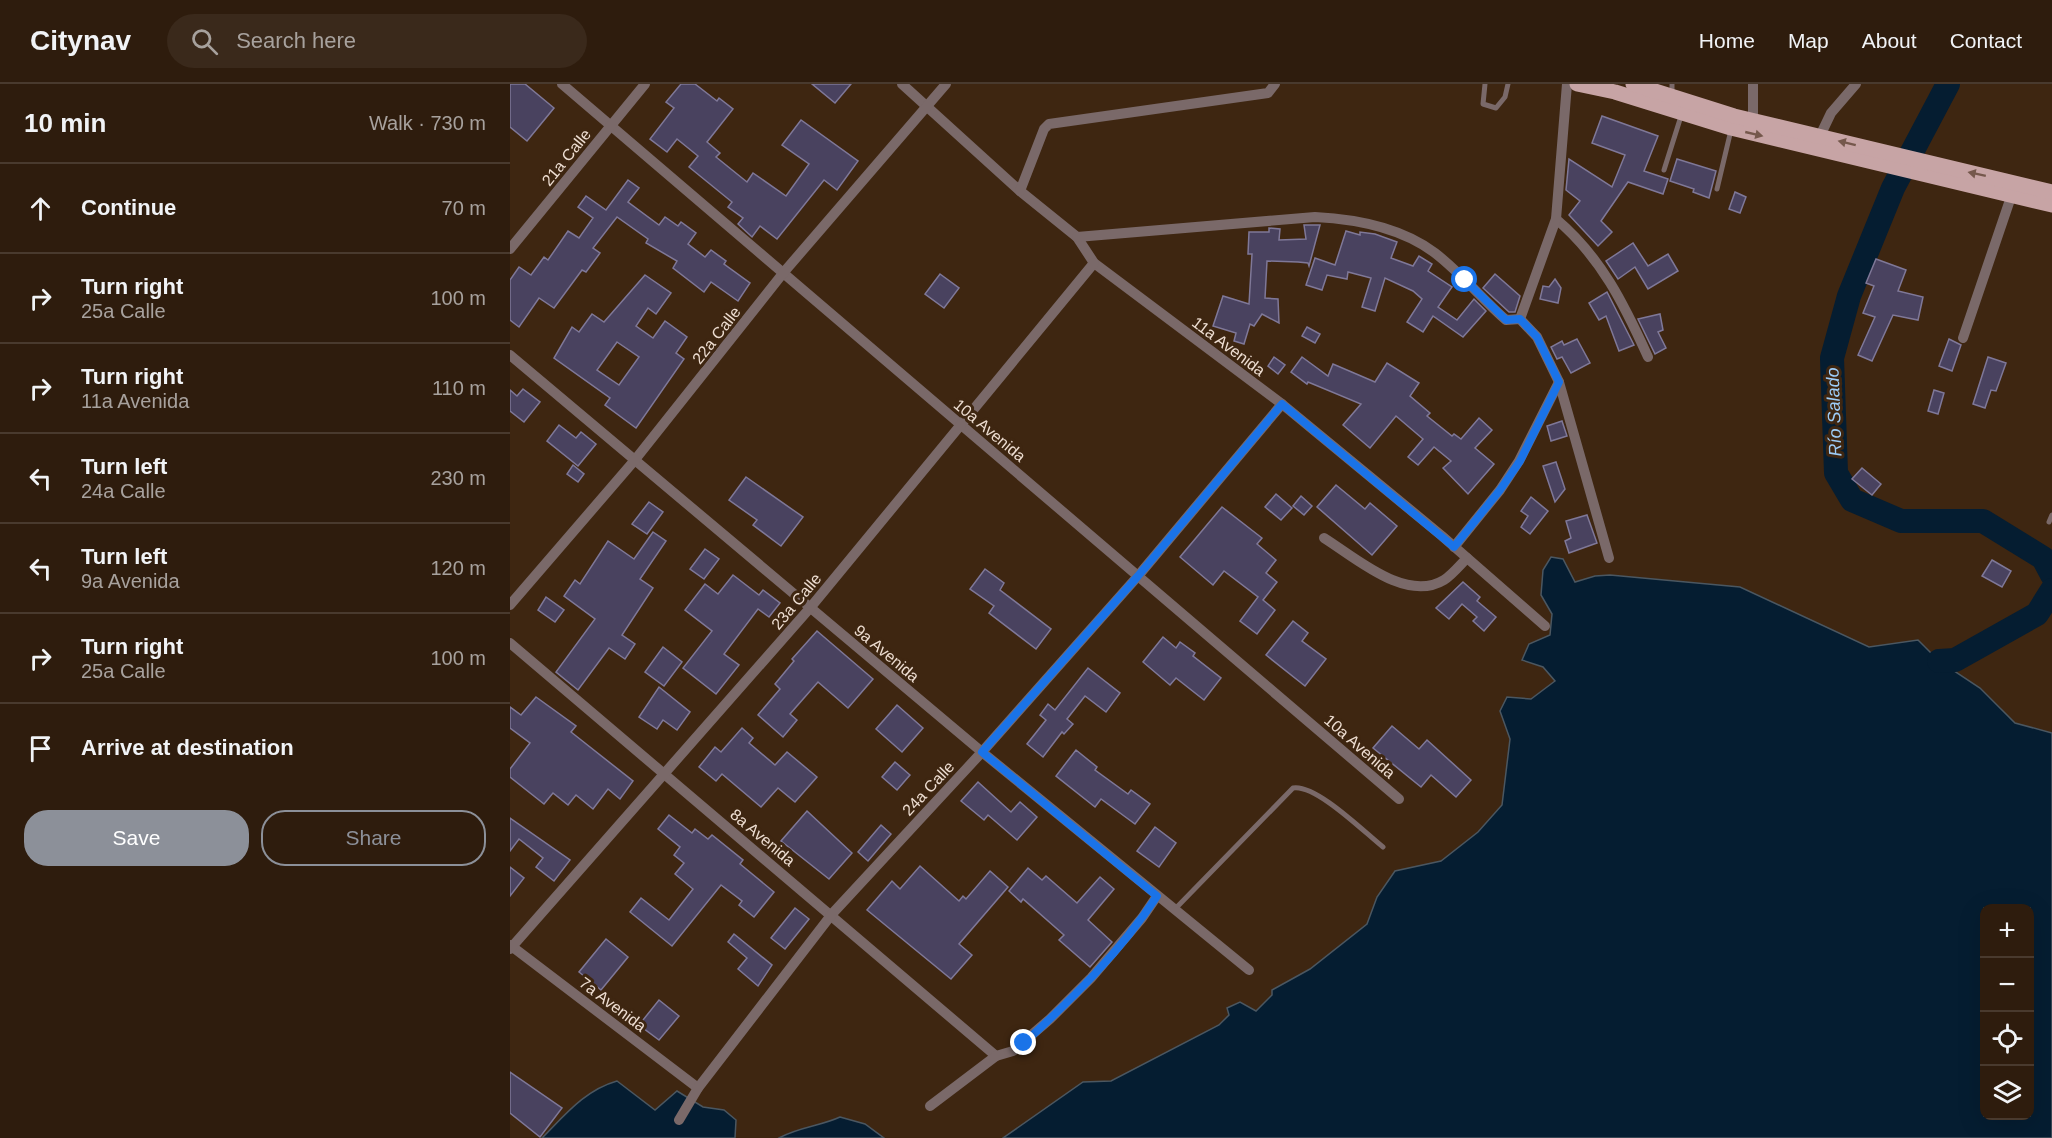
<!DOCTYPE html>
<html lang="en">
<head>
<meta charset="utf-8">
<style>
  :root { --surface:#2e1c0d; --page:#3a291b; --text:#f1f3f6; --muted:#a7a19d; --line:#493a2e; --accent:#8c9099 }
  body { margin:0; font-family:Arial,sans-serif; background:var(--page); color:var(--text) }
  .controls { position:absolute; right:18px; bottom:18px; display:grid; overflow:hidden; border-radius:12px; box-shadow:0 6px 24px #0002 }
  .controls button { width:54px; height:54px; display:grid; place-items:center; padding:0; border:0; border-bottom:2px solid var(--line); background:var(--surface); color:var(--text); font:30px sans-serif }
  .stop { position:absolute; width:18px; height:18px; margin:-14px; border:4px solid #1a73e8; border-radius:50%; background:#fff }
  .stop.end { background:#1a73e8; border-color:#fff; box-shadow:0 2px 6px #0008 }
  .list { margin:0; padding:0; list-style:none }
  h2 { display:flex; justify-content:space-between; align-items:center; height:78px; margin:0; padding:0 24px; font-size:26px }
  h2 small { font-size:20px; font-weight:400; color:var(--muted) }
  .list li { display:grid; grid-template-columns:39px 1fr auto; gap:18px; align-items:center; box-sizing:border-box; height:90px; padding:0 24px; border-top:2px solid var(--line) }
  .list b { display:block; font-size:22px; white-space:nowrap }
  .list p { margin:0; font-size:20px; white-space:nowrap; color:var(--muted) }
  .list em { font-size:20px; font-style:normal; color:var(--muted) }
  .actions { display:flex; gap:12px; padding:18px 24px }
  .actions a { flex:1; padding:14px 0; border:2px solid var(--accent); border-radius:24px; text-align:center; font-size:21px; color:var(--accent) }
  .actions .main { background:var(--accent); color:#fff }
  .icon { flex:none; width:33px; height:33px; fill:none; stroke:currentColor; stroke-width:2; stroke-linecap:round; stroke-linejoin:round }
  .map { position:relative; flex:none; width:1542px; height:1054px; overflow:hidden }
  header { display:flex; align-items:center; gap:36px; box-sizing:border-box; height:84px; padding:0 30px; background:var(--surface); border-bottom:2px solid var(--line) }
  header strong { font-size:28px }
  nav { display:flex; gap:33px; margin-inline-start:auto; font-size:21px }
  .search { width:420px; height:54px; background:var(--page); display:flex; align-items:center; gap:15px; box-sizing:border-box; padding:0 21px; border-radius:33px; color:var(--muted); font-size:22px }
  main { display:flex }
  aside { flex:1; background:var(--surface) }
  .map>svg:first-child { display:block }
</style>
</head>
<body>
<header>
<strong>Citynav</strong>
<div class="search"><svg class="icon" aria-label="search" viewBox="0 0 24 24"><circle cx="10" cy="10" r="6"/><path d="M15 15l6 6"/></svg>Search here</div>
<nav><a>Home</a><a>Map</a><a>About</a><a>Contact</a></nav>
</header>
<main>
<aside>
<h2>10 min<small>Walk · 730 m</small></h2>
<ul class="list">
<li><svg class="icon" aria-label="ahead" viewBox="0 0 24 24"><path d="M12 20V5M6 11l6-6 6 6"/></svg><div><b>Continue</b></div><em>70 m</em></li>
<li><svg class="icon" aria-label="right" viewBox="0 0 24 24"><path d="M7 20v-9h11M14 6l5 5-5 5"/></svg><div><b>Turn right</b><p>25a Calle</p></div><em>100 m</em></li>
<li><svg class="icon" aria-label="right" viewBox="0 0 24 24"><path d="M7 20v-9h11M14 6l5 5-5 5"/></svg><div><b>Turn right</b><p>11a Avenida</p></div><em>110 m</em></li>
<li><svg class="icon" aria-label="left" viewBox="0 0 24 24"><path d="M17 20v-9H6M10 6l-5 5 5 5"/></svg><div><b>Turn left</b><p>24a Calle</p></div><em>230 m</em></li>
<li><svg class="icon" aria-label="left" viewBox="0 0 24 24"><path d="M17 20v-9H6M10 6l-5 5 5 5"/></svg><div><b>Turn left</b><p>9a Avenida</p></div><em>120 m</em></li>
<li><svg class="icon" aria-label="right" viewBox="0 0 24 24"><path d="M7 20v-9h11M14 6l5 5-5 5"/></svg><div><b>Turn right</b><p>25a Calle</p></div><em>100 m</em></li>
<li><svg class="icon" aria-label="arrive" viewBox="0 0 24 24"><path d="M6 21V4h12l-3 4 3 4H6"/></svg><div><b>Arrive at destination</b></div></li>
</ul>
<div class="actions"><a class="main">Save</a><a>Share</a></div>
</aside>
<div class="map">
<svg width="1542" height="1054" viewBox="0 0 1542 1054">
  <rect width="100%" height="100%" fill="#3e2611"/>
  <g fill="#051d31" stroke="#4b5761" stroke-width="1.5" fill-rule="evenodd">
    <path d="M1041 473 1053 475 1065 498 1085 492 1100 491 1230 503 1359 563 1408 556 1429 577 1470 604 1505 639 1542 649V1054H493L573 998 601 997 709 941 719 931 717 924 730 918 746 927 762 911V906L800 885 857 840 867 813 885 787 931 777 968 748 992 721 1000 655 990 627 997 613 1021 615 1045 597 1033 583 1012 576 1019 560 1040 551 1042 530 1031 511 1033 486ZM1520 824V1032H1474V824Z"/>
    <path d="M107 997 145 1026 167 1007 193 1023 214 1026 226 1036 225 1054H32C55 1031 75 1006 107 997Z"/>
    <path d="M330 1033 355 1040 374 1054H269C288 1043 311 1042 330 1033Z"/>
  </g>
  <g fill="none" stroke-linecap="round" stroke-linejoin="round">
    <g stroke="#051d31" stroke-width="24">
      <polyline points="1438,0 1383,104 1339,212 1322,274 1326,389 1342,416 1391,437 1473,437 1533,474 1542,491"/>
      <polyline points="1429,577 1445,576 1527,530 1542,506"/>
    </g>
  </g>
  <g fill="#49425f" stroke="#7f7898" stroke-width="1.5" fill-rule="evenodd">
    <polygon points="0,0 15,0 44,24 17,57 0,43"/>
    <polygon points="171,0 185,0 207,17 209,14 223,25 197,58 210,69 206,73 237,98 243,89 276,112 299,80 272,61 291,36 348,77 327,106 314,96 267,155 250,142 242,153 228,140 233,134 218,123 222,118 179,83 188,72 167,55 157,68 140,55 164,24 156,18"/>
    <polygon points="302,0 341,0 325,19"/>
    <polygon points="1092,32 1148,52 1134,87 1158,95 1153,110 1118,98 1091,137 1102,148 1088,162 1059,131 1070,117 1056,106 1059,75 1102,103 1115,71 1082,59"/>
    <polygon points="1167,75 1206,87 1199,114 1183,108 1184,105 1160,97"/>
    <polygon points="118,96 129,104 118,118 149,141 155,133 168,142 171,138 186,149 178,160 195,173 201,166 216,177 214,180 240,199 228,217 201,198 194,208 163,184 167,177 136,159 138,155 107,133 83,164 90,169 76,188 72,186 44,224 29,214 9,243 0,236 0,196 9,183 21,191 34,173 38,176 58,147 69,154 83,134 68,123 76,112 96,126"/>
    <polygon points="1225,108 1236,113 1230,129 1219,125"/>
    <polygon points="794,141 810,141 799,182 798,179 788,178 757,177 755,214 768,215 769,239 752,230 744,242 740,240 734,260 724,257 726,249 703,242 713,212 739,220 742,170 738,170 739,148 759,148 759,144 770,145 769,156 796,155"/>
    <polygon points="836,147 850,151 850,148 865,150 887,158 881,174 903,182 909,172 922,180 918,187 942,203 928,223 947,236 964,215 976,227 953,253 923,232 913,248 897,238 912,215 903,207 875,194 865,227 852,223 861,194 838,188 837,195 817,191 812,206 796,201 805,174 825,181"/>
    <polygon points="1123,159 1138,182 1158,170 1168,187 1138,205 1125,183 1108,195 1096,177"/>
    <polygon points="1366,175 1396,186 1388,207 1413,213 1408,236 1383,231 1362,277 1348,271 1365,233 1353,229 1364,202 1356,199"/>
    <polygon points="430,190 449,204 434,224 415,210"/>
    <polygon points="985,190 1010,212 1005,228 999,228 973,204"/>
    <path d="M135 191 161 209 146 230 138 224 126 242 143 254 155 237 177 253 166 269 174 275 126 344 95 321 100 314 44 274 62 243 69 248 82 230 94 238ZM107 258 129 273 109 301 87 286Z"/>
    <polygon points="1045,195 1051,204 1048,219 1030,215 1033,202 1039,203"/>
    <polygon points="1097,208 1124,261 1109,267 1096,232 1089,236 1079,219"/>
    <polygon points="1150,230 1153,246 1148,248 1156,264 1145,270 1128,235"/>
    <polygon points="797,243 810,250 805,259 792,252"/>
    <polygon points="1067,255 1080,279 1061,289 1052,273 1047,275 1041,263 1052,257 1054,261"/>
    <polygon points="1439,255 1451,261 1442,287 1429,282"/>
    <polygon points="764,273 775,281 768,290 758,282"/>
    <polygon points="792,273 818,292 823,280 865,298 877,279 909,299 900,312 920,329 917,332 942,352 944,350 951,355 969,334 982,346 965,364 984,380 958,410 933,384 941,377 924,363 908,381 898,373 913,355 886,332 860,364 833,341 851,320 798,298 797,300 781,288"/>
    <polygon points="1478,273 1496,279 1486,307 1481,306 1475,324 1463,320"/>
    <polygon points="13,305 30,318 14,338 0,327 0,306 7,312"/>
    <polygon points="1424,306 1434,309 1428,330 1418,327"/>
    <polygon points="1052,337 1057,352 1041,357 1037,342"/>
    <polygon points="49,341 66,354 71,348 86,360 68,382 37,357"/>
    <polygon points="1046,378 1055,405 1045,418 1033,382"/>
    <polygon points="63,381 74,390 68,398 57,390"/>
    <polygon points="1352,384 1371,400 1362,411 1342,395"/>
    <polygon points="236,393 293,433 271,462 243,441 247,436 219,416"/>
    <polygon points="826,401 855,425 860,419 887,442 862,471 807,423"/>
    <polygon points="766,410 782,424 771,436 755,423"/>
    <polygon points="791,412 802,422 794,431 783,422"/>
    <polygon points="1021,413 1038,427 1020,450 1011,443 1018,432 1011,427"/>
    <polygon points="139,418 153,428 137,450 122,440"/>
    <polygon points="712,423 752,454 747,460 766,476 756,489 767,498 753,516 765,526 747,550 730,537 748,513 714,487 703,501 670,473"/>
    <polygon points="1077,431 1087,459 1059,469 1055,457 1061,454 1056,437"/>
    <polygon points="143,448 156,457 130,495 143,504 112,551 125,560 115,575 99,564 68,606 46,588 85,535 54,512 65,496 70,500 98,457 124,475"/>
    <polygon points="195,465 209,475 194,495 180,485"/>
    <polygon points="1482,476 1501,487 1492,503 1472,492"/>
    <polygon points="475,485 494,499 490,506 541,545 526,565 479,529 484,522 460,505"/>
    <polygon points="223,491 249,511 253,506 270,519 259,533 248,525 214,570 229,581 206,610 173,584 202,547 175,526 195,500 208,510"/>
    <polygon points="953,498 970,513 967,517 986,533 974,547 963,537 967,533 952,520 939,535 926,524"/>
    <polygon points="36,513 54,526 45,538 28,526"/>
    <polygon points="783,537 798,549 792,557 816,575 795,602 756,571"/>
    <polygon points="307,547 363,595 338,624 308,598 280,630 287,636 273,653 248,631 270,605 265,600 284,577 282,575"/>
    <polygon points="653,553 666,564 670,558 685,569 683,572 711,594 694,616 666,594 660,601 633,578"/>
    <polygon points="153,563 172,578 154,602 135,588"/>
    <polygon points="578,584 610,609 596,628 575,612 557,635 563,640 554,650 552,648 533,673 517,660 536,636 530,631 538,620 545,626"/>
    <polygon points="149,603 180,628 167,646 153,636 147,645 129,633"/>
    <polygon points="26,613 66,642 61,648 123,697 110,715 98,705 83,725 66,711 58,721 43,709 34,720 0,693 0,685 20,659 0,644 0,623 11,631"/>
    <polygon points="387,621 413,644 392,668 366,645"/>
    <polygon points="882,642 909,665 917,656 961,696 946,713 921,691 911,703 863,664"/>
    <polygon points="232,644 243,654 239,659 265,681 277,668 307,693 285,718 268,704 251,723 212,690 206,697 189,683 205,663 211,668"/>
    <polygon points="566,666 587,683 585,686 618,710 621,706 640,720 625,740 591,715 585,723 546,692"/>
    <polygon points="385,678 400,691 387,706 372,693"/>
    <polygon points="468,698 501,728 510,718 527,733 507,756 478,731 474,736 451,717"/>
    <polygon points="297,727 342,769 319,795 271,757"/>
    <polygon points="159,731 182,749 185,745 198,755 202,751 233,776 230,780 264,808 244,833 229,821 232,817 211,801 162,862 120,828 131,814 159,836 183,805 165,790 174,779 164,771 170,763 148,745"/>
    <polygon points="0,734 60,776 44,797 26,783 33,774 9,755 0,767"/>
    <polygon points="371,741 381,750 358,777 348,768"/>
    <polygon points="645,743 666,759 649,783 627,767"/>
    <polygon points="410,782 449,817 453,812 456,815 480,787 498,803 449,860 462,871 441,895 357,826 382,797 390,805"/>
    <polygon points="0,783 14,794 0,812"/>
    <polygon points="518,784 532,796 536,792 567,819 590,793 604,805 578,836 602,858 580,883 549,856 554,851 513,815 511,818 499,807"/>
    <polygon points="285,824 299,835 275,865 261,854"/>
    <polygon points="224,850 262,881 248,902 228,885 237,874 218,858"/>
    <polygon points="96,855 118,873 91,906 69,888"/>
    <polygon points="149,916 169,932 149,956 129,941"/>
    <polygon points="0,988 52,1024 30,1053 0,1029"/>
  </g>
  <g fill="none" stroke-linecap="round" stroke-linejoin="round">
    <g stroke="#7a6969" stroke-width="5">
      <polyline points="975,0 973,20 986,24 995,13 998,0"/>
      <polyline points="1162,0 1162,11"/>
      <polyline points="1154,86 1172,29"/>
      <polyline points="1207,105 1221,46"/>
      <polyline points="1539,438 1542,431"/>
      <path d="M665 825 783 704C806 700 854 748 873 763"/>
    </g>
    <g stroke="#7a6969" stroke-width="10">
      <polyline points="52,0 889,715"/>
      <polyline points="392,0 510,107 567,153 584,179 772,320 932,452 1035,542"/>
      <polyline points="1243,36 1243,0"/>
      <polyline points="1310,52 1321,29 1346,0"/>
      <polyline points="510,107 534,45 539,40 758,9 765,0"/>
      <path d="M1046 135C1091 173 1114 220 1138 273"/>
      <path d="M567 153 805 133C845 135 892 144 925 169 951 189 972 215 996 236L1010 235 1027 253 1049 298 1099 474"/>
      <polyline points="0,165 135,0"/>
      <polyline points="1010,235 1046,135 1057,0"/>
      <polyline points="1453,254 1503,107"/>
      <polyline points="0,271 472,668 739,886"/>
      <path d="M814 454C846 474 896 519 934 496 942 491 950 481 957 474"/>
      <polyline points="944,463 990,406 1009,377 1049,298"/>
      <polyline points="0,521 124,377 274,188 436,0"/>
      <polyline points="0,559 486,972"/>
      <polyline points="0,861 188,1004"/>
      <polyline points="0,865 300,524 584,179"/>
      <polyline points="420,1022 486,972 503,967 540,935 581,894 632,834 647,812"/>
      <polyline points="169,1036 188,1004 322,830 472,668 628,492 772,320"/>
    </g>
    <g stroke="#c7a4a5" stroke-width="15">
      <polyline points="1067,0 1105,8 1221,44 1542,121"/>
      <polyline points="1123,0 1224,32 1542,108"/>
    </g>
  </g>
  <defs><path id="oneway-solid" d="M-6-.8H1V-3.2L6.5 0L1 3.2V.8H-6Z" transform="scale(1.5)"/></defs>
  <g fill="#75584c">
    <use href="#oneway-solid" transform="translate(1244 50) rotate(13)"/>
    <use href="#oneway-solid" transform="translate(1337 59) rotate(-166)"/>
    <use href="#oneway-solid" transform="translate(1467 90) rotate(-168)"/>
  </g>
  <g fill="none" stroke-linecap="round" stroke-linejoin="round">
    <path stroke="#1a73e8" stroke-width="8" d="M514 959C562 915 611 867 647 812L472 668 628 492 772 320 944 463 990 406 1010 377 1049 298 1027 253 1010 235 996 236 955 196"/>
  </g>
  <g text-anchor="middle" stroke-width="6" stroke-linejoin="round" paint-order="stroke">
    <g font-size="16" fill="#eeded2" stroke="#3e2611">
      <text transform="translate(56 73) rotate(-51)" y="6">21a Calle</text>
      <text transform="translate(206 251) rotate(-52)" y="6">22a Calle</text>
      <text transform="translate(719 262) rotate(37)" y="6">11a Avenida</text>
      <text transform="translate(480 346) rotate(40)" y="6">10a Avenida</text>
      <text transform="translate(286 517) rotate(-50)" y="6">23a Calle</text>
      <text transform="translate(377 569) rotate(40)" y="6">9a Avenida</text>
      <text transform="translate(850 662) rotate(41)" y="6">10a Avenida</text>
      <text transform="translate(418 704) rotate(-47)" y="6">24a Calle</text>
      <text transform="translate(253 753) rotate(40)" y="6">8a Avenida</text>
      <text transform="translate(103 920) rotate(37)" y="6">7a Avenida</text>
    </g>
    <g font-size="18" font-style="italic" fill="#9dccf7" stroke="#3e2611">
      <text transform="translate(1324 328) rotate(-92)" y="6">Río Salado</text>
    </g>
  </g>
</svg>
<div class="controls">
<button>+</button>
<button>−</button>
<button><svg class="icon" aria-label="locate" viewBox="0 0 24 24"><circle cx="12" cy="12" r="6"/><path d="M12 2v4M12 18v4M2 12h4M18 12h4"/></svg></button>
<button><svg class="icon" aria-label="layers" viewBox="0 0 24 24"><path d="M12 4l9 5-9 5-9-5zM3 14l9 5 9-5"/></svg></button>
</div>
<div class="stop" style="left:955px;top:196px"></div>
<div class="stop end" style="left:514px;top:959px"></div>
</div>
</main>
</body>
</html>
